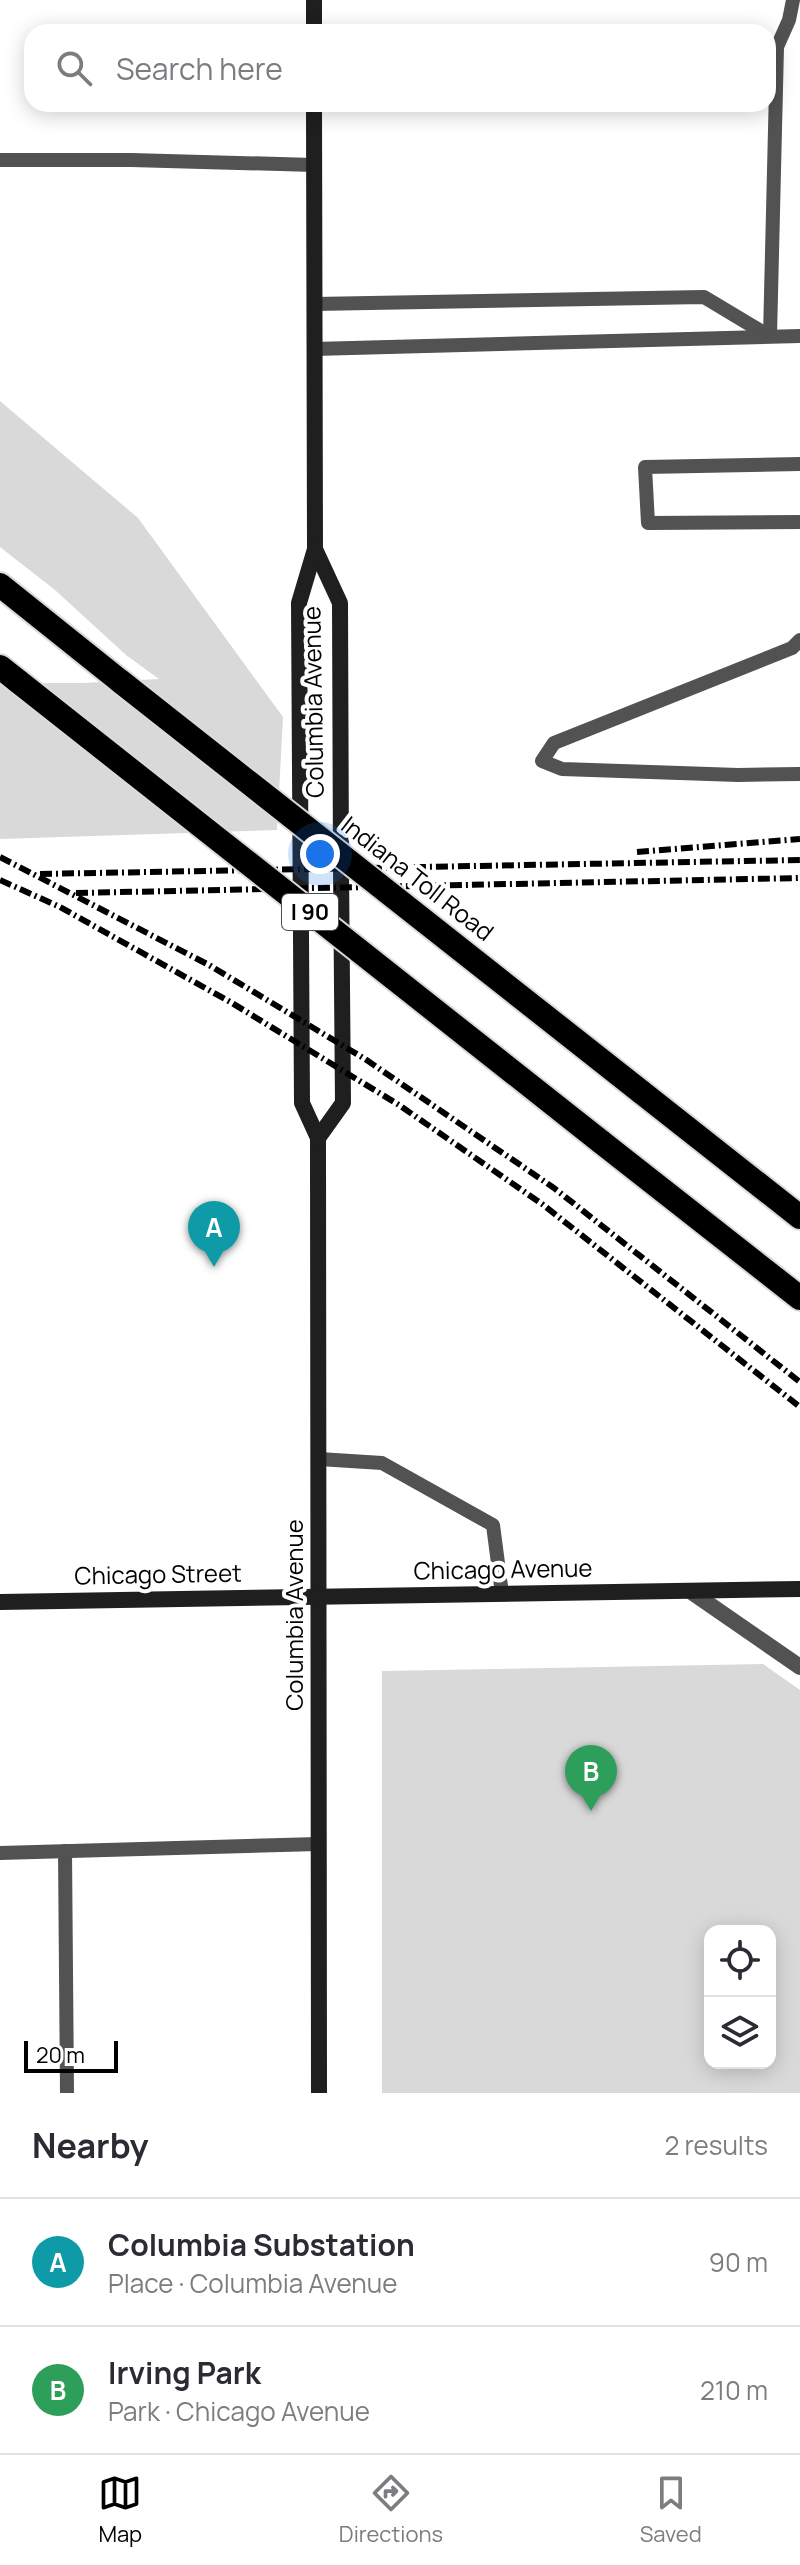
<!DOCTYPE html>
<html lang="en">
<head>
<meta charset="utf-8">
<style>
  :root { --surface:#fff; --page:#f7f7f7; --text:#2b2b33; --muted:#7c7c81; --line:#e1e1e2; --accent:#000 }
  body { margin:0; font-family:Manrope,sans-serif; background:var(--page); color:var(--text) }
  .controls { position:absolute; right:24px; bottom:24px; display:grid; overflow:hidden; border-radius:16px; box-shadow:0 4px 20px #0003 }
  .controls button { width:72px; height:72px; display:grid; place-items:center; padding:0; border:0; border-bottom:2px solid var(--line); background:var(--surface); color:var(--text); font:40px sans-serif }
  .scale { position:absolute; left:24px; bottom:20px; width:94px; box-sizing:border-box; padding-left:8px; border:4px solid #000; border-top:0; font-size:22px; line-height:28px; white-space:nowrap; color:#000; -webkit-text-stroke:6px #fff; paint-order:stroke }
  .you { position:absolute; left:320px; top:854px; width:28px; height:28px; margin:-20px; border:6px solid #fff; border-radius:50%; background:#1a73e8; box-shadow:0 0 0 12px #1a73e833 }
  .badge { display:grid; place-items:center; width:52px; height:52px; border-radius:50%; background:var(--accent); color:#fff; font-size:26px; font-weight:700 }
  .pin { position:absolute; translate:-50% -66px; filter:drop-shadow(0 2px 4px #0008) }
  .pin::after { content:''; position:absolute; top:42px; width:28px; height:24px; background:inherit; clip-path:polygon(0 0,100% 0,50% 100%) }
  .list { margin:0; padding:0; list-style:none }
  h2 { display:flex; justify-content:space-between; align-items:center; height:104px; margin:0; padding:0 32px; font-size:34px }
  h2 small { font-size:26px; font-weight:400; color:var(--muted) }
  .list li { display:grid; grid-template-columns:52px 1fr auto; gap:24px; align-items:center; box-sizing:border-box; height:128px; padding:0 32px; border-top:2px solid var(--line) }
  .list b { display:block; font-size:30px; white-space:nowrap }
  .list p { margin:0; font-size:26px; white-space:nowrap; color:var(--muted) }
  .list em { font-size:26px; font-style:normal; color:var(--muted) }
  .icon { flex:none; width:44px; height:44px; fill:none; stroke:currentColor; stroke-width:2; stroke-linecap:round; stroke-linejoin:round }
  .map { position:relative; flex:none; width:800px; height:2093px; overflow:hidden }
  .search { position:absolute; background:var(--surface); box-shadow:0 4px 20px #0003; left:24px; right:24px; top:24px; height:88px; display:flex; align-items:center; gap:20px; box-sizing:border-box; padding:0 28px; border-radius:24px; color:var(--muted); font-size:30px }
  .sheet { height:360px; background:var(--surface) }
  nav { display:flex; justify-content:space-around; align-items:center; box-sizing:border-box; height:112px; border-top:2px solid var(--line); background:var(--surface); font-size:22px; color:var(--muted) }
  nav a { display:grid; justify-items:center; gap:4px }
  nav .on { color:var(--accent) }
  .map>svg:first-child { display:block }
</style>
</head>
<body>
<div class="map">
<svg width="800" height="2093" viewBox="0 0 800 2093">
  <rect width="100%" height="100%" fill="#fff"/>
  <g fill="#d9d9d9" fill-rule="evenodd">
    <polygon points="0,401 138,518 283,717 277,830 0,839 0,683 83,683 159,679 126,655 55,590 0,547"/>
    <path d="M763 1664 800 1690V2093H382V1671ZM770 1931V2063H710V1931Z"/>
  </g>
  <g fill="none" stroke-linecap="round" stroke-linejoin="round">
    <g stroke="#dbdbdb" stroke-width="28">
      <g id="highway">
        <polyline points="0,585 120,681"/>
        <polyline points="0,667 19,682"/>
        <polyline points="640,1091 800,1217"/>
        <polyline points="600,1141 800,1298"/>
      </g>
    </g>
    <g stroke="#525252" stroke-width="14">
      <polyline points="0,160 131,160 314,165"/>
      <polyline points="314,304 704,297 769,336"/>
      <polyline points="770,336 777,47 789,20 793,0"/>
      <polyline points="314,349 800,336"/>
      <polyline points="800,464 645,467 648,523 800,522"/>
      <polyline points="800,640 792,648 554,743 542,761 562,769 738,775 800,774"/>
      <polyline points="319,1459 382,1463 493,1525 502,1594"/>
      <polyline points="65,1851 67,2093"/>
      <polyline points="0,1853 318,1844"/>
    </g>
    <polyline stroke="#525252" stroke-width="16" points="690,1591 800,1667"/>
    <g stroke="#1f1f1f" stroke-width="16">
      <polyline points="314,0 314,32"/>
      <polyline points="314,104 315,549 299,603 302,1103 318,1138 319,2093"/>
      <polyline points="315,549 340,603 341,868 343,1103 318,1138"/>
      <polyline points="0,1602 800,1589"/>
    </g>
    <use href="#highway" stroke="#000" stroke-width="24"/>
    <g stroke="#000" stroke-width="6" stroke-dasharray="12 4 2 4" stroke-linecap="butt">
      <polyline points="637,852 800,839"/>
      <polyline points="0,857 209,965 365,1059 554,1188 800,1382"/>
      <polyline points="40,874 800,860"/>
      <polyline points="0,880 60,907 232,1003 399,1105 542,1204 800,1407"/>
      <polyline points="76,893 800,878"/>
    </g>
    <g stroke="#dbdbdb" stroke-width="28" stroke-linecap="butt">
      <g id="highway-bridge">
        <polyline points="120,681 640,1091"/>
        <polyline points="19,682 600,1141"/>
      </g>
    </g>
    <use href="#highway-bridge" stroke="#000" stroke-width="24"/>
  </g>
  <g text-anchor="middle" stroke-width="8" stroke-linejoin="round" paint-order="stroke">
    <rect fill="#fff" stroke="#4c4c4c" stroke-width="2" x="282" y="894" width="56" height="36" rx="6"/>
    <g font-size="22" font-weight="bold" fill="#000">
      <text x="310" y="920">I 90</text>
    </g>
    <g font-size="24" fill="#000" stroke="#fff">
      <text transform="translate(314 702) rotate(-91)" y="8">Columbia Avenue</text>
      <text transform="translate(417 879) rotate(38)" y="8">Indiana Toll Road</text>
      <text transform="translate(503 1570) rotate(-1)" y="8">Chicago Avenue</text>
      <text transform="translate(158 1575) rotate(-1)" y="8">Chicago Street</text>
      <text transform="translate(295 1615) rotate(-90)" y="8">Columbia Avenue</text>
    </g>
  </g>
</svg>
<div class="controls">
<button><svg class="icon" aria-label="locate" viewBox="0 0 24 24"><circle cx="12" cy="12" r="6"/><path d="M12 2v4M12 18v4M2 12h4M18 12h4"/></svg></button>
<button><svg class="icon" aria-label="layers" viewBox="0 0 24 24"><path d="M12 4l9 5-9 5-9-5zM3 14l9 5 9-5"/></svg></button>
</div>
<div class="scale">20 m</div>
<div class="you"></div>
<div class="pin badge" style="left:214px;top:1267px;background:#0f9aa8">A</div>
<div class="pin badge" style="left:591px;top:1811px;background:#2e9e5b">B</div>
<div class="search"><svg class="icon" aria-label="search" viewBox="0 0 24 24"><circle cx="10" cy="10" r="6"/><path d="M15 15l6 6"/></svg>Search here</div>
</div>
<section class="sheet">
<h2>Nearby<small>2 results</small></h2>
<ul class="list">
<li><span class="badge" style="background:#0f9aa8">A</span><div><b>Columbia Substation</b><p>Place · Columbia Avenue</p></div><em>90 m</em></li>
<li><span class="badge" style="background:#2e9e5b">B</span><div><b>Irving Park</b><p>Park · Chicago Avenue</p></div><em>210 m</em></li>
</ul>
</section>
<nav>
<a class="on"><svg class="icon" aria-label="map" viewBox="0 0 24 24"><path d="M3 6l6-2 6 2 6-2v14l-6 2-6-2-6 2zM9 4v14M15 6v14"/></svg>Map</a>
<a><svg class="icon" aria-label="directions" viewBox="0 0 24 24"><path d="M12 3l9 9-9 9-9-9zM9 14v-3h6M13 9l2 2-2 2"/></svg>Directions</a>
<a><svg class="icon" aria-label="saved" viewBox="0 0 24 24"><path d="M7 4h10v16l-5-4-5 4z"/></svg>Saved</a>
</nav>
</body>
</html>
